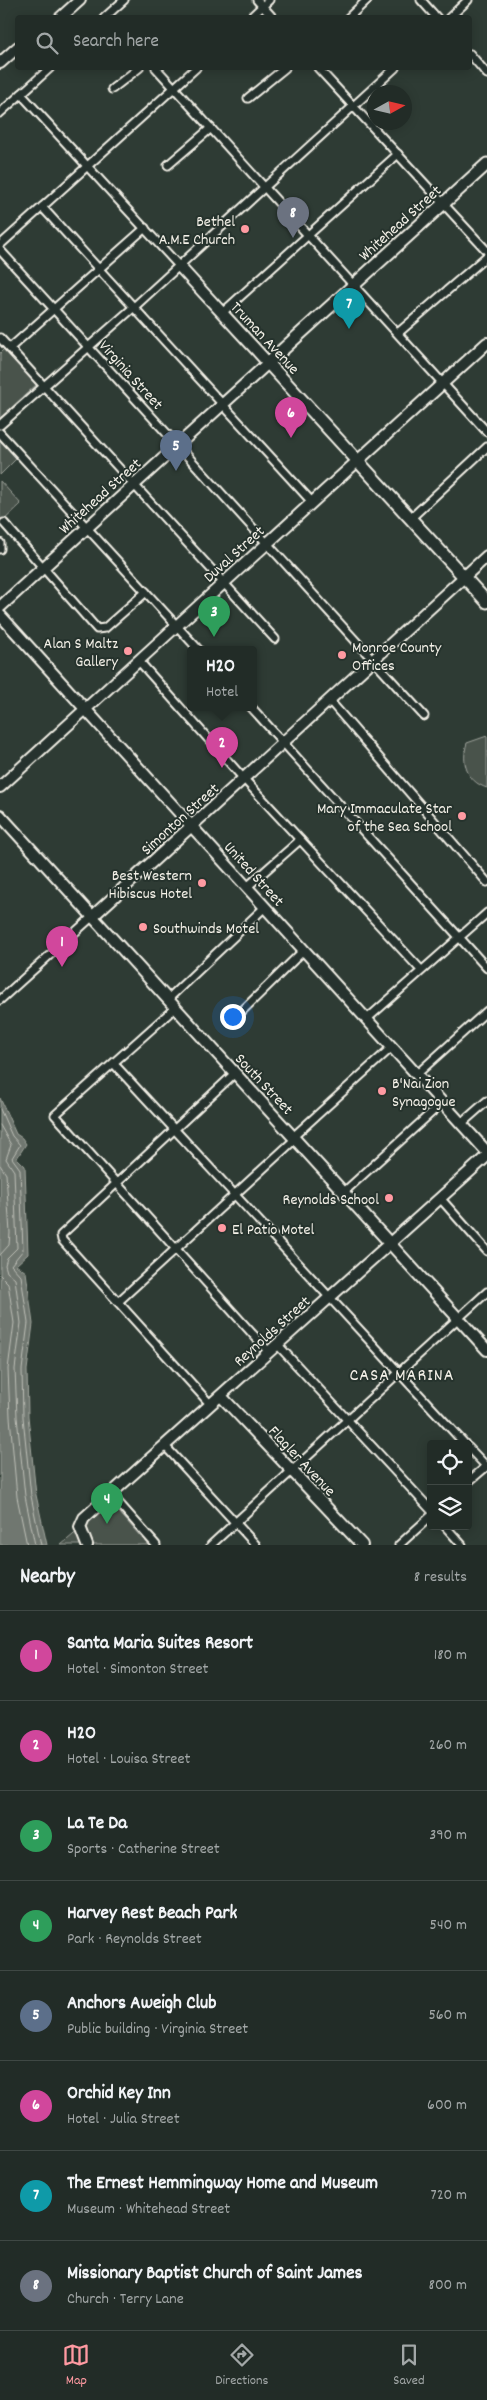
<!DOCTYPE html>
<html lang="en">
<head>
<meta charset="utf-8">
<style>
  :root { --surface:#222c27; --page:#2e3833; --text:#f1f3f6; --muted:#a2a7a7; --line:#3f4844; --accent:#ff9aa2 }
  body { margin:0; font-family:Dekko,sans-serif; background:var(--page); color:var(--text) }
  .controls { position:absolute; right:15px; bottom:15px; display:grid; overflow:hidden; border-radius:5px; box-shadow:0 2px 12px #0003 }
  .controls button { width:45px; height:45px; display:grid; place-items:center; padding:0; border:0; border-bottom:1px solid var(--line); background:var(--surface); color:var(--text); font:25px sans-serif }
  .compass { position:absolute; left:367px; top:85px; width:45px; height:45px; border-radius:50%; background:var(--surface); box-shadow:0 2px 12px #0003; rotate:82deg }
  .you { position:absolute; left:232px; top:1016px; width:18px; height:18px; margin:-12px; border:4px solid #fff; border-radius:50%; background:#1a73e8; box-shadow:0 0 0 8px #1a73e833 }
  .badge { display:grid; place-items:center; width:32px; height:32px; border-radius:50%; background:var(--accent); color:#fff; font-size:16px; font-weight:700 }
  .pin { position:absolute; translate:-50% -41px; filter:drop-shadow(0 1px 2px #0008) }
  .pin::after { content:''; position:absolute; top:26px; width:18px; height:15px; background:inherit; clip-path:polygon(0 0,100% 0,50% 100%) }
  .popup { position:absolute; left:187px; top:646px; width:70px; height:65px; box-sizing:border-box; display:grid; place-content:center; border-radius:5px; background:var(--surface); filter:drop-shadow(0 1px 4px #0005); font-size:16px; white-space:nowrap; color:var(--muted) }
  .popup b { font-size:19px; color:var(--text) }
  .popup::after { content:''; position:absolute; left:50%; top:100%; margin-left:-10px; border:10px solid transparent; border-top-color:var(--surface) }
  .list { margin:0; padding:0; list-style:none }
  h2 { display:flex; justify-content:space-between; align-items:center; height:65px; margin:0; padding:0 20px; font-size:21px }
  h2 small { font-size:16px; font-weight:400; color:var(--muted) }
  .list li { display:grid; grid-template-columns:32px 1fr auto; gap:15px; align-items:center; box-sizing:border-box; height:90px; padding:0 20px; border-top:1px solid var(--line) }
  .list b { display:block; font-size:19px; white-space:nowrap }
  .list p { margin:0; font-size:16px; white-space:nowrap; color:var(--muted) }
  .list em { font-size:16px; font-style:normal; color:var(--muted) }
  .icon { flex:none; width:28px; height:28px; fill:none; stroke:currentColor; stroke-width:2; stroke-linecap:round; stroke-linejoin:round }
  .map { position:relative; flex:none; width:487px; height:1545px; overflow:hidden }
  .search { position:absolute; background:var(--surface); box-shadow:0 2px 12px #0003; left:15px; right:15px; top:15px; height:55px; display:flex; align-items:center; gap:12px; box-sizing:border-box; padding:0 18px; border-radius:5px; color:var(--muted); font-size:19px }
  .sheet { height:785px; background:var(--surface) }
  nav { display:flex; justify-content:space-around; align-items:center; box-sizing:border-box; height:70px; border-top:1px solid var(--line); background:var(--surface); font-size:14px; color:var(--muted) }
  nav a { display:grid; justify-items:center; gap:2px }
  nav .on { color:var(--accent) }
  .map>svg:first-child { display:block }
</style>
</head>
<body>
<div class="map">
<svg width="487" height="1545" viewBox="0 0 487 1545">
  <rect width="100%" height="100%" fill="#2e3b34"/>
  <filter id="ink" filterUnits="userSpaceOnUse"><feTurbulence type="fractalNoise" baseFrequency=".02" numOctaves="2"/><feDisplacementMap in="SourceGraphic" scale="10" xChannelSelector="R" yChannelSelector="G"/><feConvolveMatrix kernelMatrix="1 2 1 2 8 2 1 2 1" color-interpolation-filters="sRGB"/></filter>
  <g filter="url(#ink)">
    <g fill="#48524c" stroke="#9ea29a">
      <polygon points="5,348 37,384 0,418 0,353"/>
      <polygon points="0,439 17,458 0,475"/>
      <polygon points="0,481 21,504 0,524"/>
      <path d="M487 736V788C466 781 461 762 467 743Z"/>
      <polygon points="111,1503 148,1545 61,1545"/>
    </g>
    <polygon fill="#6f7770" stroke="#a4a8a0" points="0,1098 16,1134 22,1138 26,1144 17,1158 25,1166 28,1254 16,1265 26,1272 33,1324 27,1370 28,1416 36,1495 47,1545 0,1545"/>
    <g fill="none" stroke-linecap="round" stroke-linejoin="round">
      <g stroke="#bfc0b8" stroke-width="1">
        <polyline points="0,1109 12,1136 20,1145 12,1158 20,1169 23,1250 11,1265 21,1276 28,1323 22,1370 23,1417 31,1496 41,1545"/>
        <polyline points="0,1125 11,1145 6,1159 14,1171 17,1248 7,1258 5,1265 7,1272 15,1279 21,1323 15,1369 17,1417 25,1496 35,1545"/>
        <polyline points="0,1165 6,1174 10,1233 9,1245 0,1255"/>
        <polyline points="0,1275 8,1283 14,1323 8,1369 10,1417 17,1497 27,1545"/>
      </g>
      <g stroke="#f4f1e8" stroke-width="11">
        <g id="street">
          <polyline points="257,0 273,18"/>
          <polyline points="421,0 437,18"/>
          <polyline points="104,18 124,0"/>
          <polyline points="250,18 269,0"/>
          <polyline points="348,18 367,0"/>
          <polyline points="449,18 468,0"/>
          <polyline points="470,54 487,74"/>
          <polyline points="156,68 487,432"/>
          <polyline points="318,68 487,251"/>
          <polyline points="112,89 139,68"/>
          <polyline points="21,94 179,266"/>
          <polyline points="248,98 285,68"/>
          <polyline points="0,113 50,68"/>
          <polyline points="168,165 211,128"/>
          <polyline points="42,207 312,502"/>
          <polyline points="0,245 196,68"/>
          <polyline points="0,250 424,716"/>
          <polyline points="222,313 398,154"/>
          <polyline points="398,333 487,256"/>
          <polyline points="0,338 275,639"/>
          <polyline points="10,348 145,228"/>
          <polyline points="0,425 134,307 395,68"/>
          <polyline points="0,433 198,649"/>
          <polyline points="410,519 487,447"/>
          <polyline points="4,523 97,629 105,628 146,592"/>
          <polyline points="0,543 0,549"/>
          <polyline points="138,660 244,779 421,970"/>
          <polyline points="329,700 487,882"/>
          <polyline points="251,707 487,968"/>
          <polyline points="247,887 300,840"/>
          <polyline points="168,999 265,907"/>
          <polyline points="0,1000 93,916"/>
          <polyline points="176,1007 55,1115 268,1351"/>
          <polyline points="242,1011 304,950"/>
          <polyline points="367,1019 487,913"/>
          <polyline points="114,1064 465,1444"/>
          <polyline points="417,1074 487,1011"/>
          <polyline points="462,1123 487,1101"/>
          <polyline points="344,1192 442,1103"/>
          <polyline points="440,1198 487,1251"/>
          <polyline points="118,1302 292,1142 294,1136 392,1047"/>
          <polyline points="277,1344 431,1510"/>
          <polyline points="211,1405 62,1240 61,1235 235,1073"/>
          <polyline points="165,1446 256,1545"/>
          <polyline points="468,1447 487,1467"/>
          <polyline points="468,1482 487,1466"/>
          <polyline points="110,1493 156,1545"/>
          <polyline points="445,1526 462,1545"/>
          <polyline points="211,1545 487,1292"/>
          <polyline points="399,1545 431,1516"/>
        </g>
      </g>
      <g stroke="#f4f1e8" stroke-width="14">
        <g id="secondary">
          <polyline points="60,18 80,0"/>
          <polyline points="0,63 18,47"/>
          <polyline points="0,607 268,363 179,266"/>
          <polyline points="0,615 487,1152"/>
          <polyline points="0,787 487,343"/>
          <polyline points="0,815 487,1350"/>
          <polyline points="93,916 487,556"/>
          <polyline points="221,1396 362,1545"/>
          <polyline points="87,1545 80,1527 84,1518 487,1156"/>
        </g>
      </g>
      <g stroke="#f4f1e8" stroke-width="15">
        <polyline id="primary" points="487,164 268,363 487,602"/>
      </g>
      <use href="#street" stroke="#26332d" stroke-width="7"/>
      <use href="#secondary" stroke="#26332d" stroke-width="10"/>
      <use href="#primary" stroke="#26332d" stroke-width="11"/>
    </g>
  </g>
  <g fill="#ff9aa2" stroke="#26332d" stroke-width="2">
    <circle cx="245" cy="229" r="5"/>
    <circle cx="128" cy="651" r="5"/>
    <circle cx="342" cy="655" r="5"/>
    <circle cx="462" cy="816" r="5"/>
    <circle cx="202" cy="883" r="5"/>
    <circle cx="143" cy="927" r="5"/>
    <circle cx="382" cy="1091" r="5"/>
    <circle cx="389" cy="1198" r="5"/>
    <circle cx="222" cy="1228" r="5"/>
  </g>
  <g text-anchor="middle" stroke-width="4" stroke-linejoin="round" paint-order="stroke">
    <g font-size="16" fill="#f4f1e8" stroke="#26332d" text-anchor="end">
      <text x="235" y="226">Bethel<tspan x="235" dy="18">A.M.E Church</tspan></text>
      <text x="118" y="648">Alan S Maltz<tspan x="118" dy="18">Gallery</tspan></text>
      <text x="352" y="652" text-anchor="start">Monroe County<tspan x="352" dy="18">Offices</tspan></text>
      <text x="452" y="813">Mary Immaculate Star<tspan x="452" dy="18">of the Sea School</tspan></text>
      <text x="192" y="880">Best Western<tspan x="192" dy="18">Hibiscus Hotel</tspan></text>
      <text x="153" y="933" text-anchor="start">Southwinds Motel</text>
      <text x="392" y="1088" text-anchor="start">B'Nai Zion<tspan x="392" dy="18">Synagogue</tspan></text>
      <text x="379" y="1204">Reynolds School</text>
      <text x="232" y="1234" text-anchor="start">El Patio Motel</text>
    </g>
    <g font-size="16" fill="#f4f1e8" stroke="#26332d">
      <text transform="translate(399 222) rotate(-42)" y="6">Whitehead Street</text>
      <text transform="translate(266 337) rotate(47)" y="6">Truman Avenue</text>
      <text transform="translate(132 374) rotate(48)" y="6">Virginia Street</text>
      <text transform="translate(99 495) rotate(-42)" y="6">Whitehead Street</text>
      <text transform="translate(233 553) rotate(-42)" y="6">Duval Street</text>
      <text transform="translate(179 818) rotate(-42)" y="6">Simonton Street</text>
      <text transform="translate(255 873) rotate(48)" y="6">United Street</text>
      <text transform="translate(265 1083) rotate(47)" y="6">South Street</text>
      <text transform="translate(271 1330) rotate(-42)" y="6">Reynolds Street</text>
      <text transform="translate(303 1460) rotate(47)" y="6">Flagler Avenue</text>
    </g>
    <g font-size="18" letter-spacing="1" fill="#f4f1e8" stroke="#26332d">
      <text x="402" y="1380">CASA MARINA</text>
    </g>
  </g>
</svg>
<div class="controls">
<button><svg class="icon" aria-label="locate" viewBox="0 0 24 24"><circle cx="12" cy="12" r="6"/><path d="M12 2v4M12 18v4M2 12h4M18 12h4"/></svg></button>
<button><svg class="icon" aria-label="layers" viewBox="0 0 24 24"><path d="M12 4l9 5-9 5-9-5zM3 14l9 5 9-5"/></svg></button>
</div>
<svg class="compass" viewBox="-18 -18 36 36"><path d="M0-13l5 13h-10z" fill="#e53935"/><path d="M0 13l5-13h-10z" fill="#a2a7a7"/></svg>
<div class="you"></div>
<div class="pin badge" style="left:62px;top:967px;background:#d1479c">1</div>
<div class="pin badge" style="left:222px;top:768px;background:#d1479c">2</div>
<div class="popup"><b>H2O</b>Hotel</div>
<div class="pin badge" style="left:214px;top:637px;background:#2e9e5b">3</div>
<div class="pin badge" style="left:107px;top:1524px;background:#2e9e5b">4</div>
<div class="pin badge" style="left:176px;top:471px;background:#5c6f8a">5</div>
<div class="pin badge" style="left:291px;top:438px;background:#d1479c">6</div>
<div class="pin badge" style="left:349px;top:329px;background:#0f9aa8">7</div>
<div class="pin badge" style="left:293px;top:238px;background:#6b7280">8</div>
<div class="search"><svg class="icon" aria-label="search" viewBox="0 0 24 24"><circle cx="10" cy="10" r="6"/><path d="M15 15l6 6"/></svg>Search here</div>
</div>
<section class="sheet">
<h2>Nearby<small>8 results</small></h2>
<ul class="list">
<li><span class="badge" style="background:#d1479c">1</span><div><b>Santa Maria Suites Resort</b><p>Hotel · Simonton Street</p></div><em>180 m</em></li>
<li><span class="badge" style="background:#d1479c">2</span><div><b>H2O</b><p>Hotel · Louisa Street</p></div><em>260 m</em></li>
<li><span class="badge" style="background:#2e9e5b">3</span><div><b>La Te Da</b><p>Sports · Catherine Street</p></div><em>390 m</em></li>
<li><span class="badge" style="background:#2e9e5b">4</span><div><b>Harvey Rest Beach Park</b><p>Park · Reynolds Street</p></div><em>540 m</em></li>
<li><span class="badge" style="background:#5c6f8a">5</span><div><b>Anchors Aweigh Club</b><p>Public building · Virginia Street</p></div><em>560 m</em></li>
<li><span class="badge" style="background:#d1479c">6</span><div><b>Orchid Key Inn</b><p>Hotel · Julia Street</p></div><em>600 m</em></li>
<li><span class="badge" style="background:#0f9aa8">7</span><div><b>The Ernest Hemmingway Home and Museum</b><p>Museum · Whitehead Street</p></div><em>720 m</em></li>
<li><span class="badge" style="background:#6b7280">8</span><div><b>Missionary Baptist Church of Saint James</b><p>Church · Terry Lane</p></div><em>800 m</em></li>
</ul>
</section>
<nav>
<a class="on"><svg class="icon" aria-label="map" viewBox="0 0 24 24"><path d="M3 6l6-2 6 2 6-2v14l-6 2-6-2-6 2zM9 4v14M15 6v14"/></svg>Map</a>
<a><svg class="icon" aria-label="directions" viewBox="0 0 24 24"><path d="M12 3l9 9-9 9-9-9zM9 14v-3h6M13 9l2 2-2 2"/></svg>Directions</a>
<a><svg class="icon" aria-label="saved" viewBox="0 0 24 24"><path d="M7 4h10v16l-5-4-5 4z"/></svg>Saved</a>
</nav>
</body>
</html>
